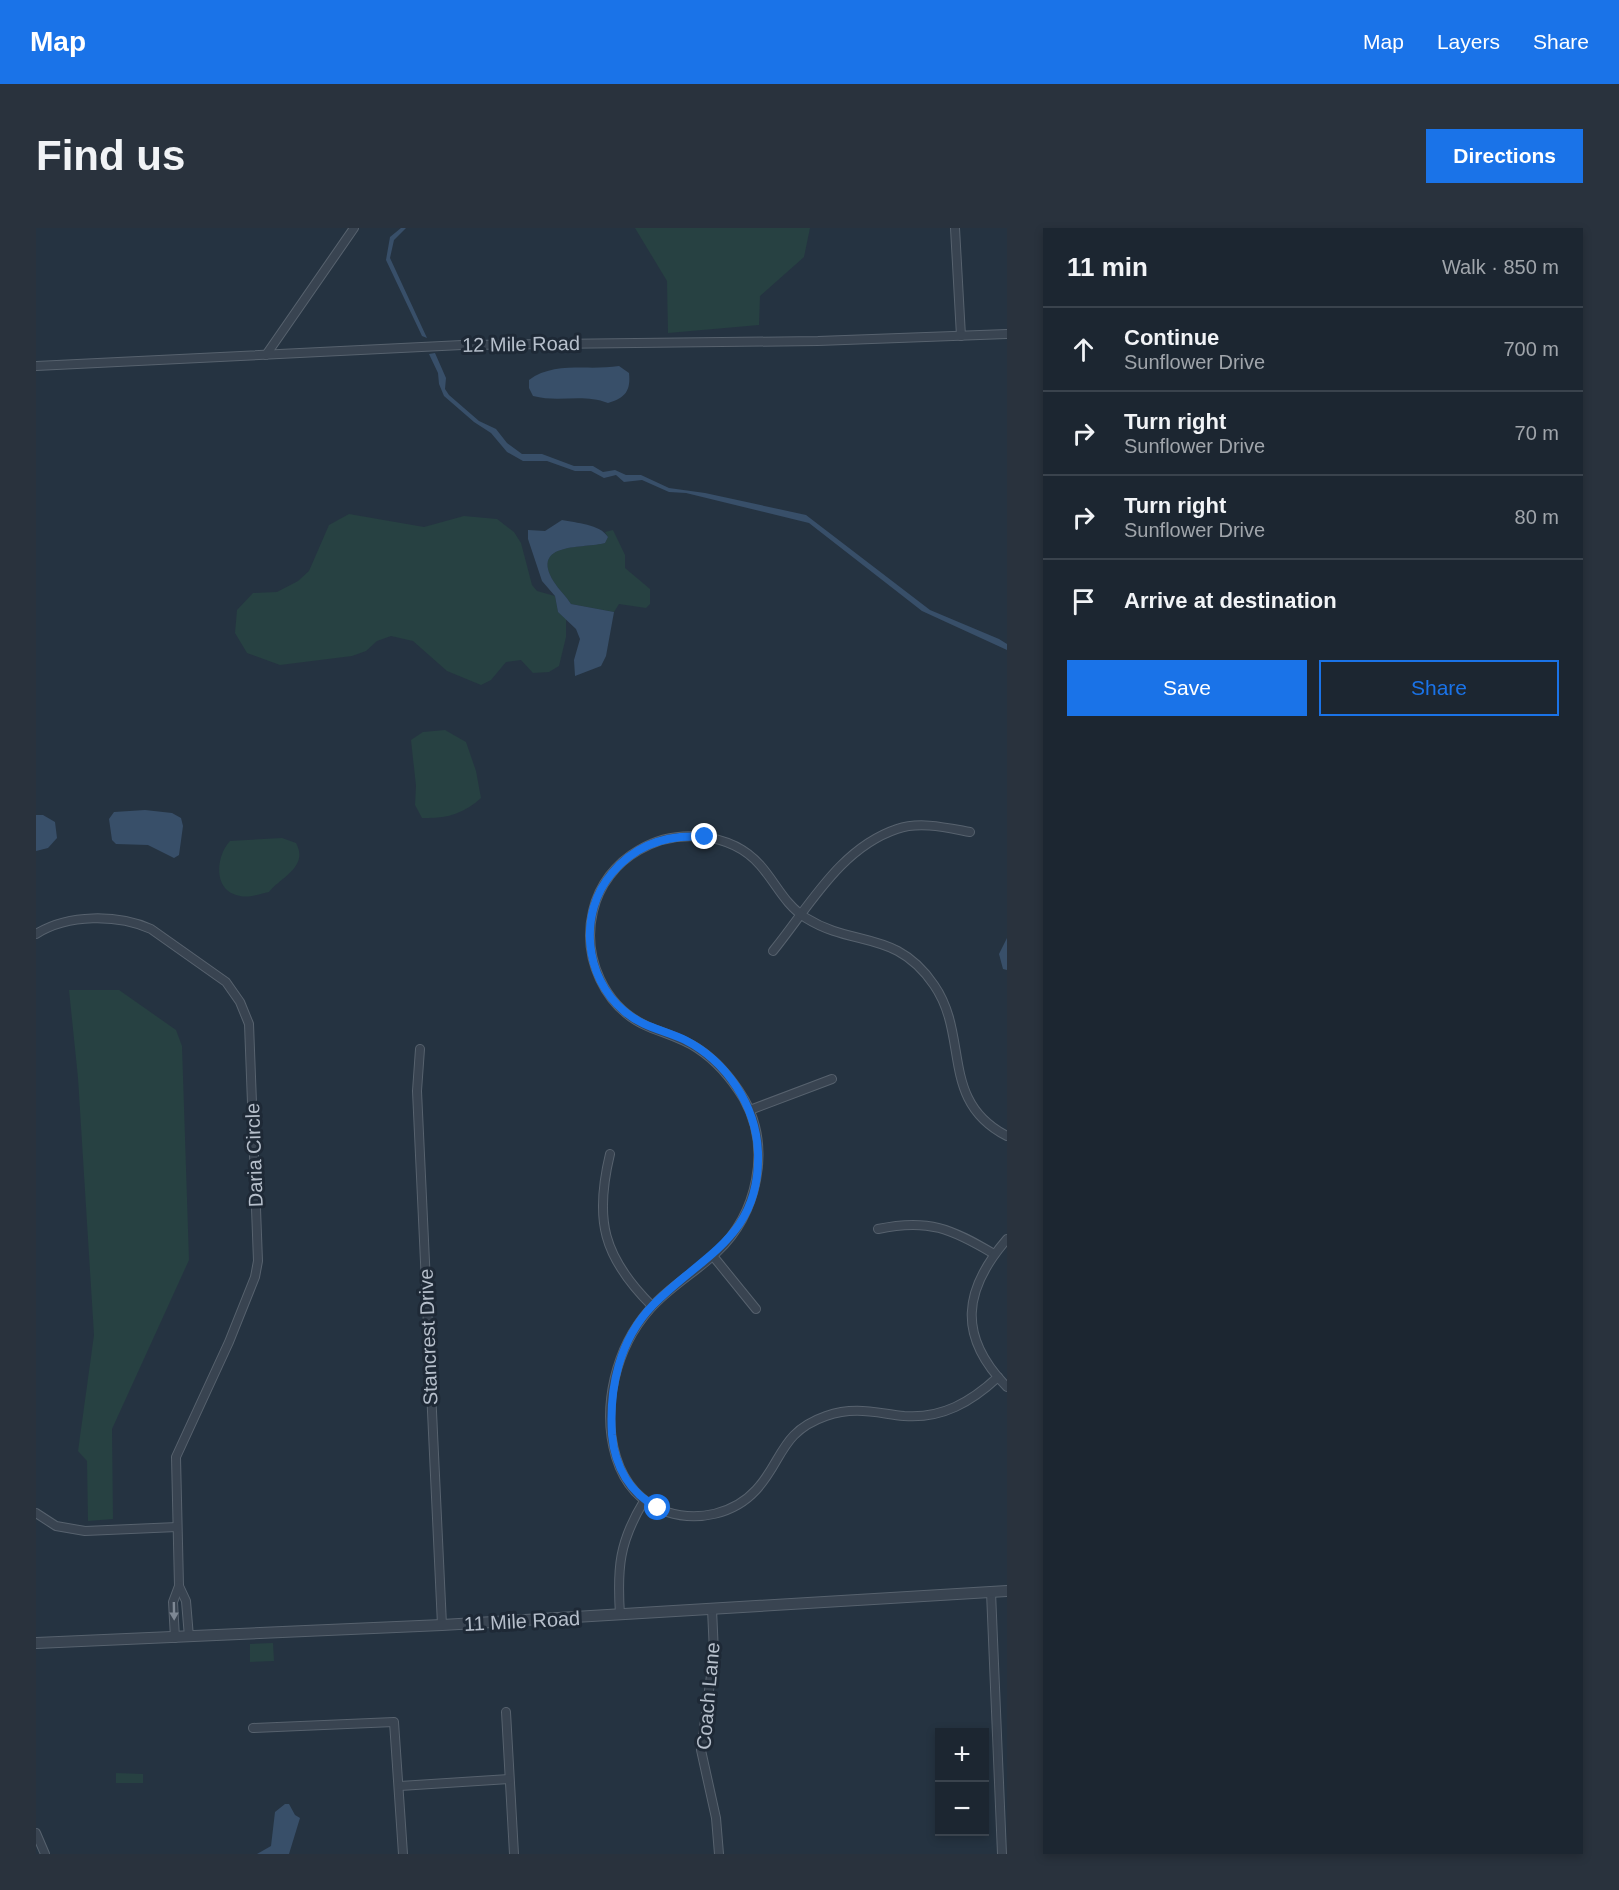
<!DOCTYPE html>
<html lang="en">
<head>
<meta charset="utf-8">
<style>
  :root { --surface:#1c2631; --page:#29323d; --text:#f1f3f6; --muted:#a0a5ab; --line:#3a434d; --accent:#1a73e8 }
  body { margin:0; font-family:Arial,sans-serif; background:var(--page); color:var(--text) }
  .controls { position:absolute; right:18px; bottom:18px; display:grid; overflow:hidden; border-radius:0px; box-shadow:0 3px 9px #0003 }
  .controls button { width:54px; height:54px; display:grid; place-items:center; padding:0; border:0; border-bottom:2px solid var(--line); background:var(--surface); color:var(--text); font:30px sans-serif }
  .stop { position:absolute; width:18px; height:18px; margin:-14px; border:4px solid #1a73e8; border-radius:50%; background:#fff }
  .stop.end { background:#1a73e8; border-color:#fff; box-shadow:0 2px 6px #0008 }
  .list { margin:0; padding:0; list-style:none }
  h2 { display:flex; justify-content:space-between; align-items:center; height:78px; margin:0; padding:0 24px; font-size:26px }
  h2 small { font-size:20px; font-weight:400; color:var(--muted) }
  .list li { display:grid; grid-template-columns:39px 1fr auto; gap:18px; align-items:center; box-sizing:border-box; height:84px; padding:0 24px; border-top:2px solid var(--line) }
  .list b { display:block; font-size:22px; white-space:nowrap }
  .list p { margin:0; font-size:20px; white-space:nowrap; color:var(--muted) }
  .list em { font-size:20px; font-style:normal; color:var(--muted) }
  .actions { display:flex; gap:12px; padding:18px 24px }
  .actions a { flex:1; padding:14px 0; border:2px solid var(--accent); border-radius:0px; text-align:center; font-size:21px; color:var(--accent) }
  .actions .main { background:var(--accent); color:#fff }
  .icon { flex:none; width:33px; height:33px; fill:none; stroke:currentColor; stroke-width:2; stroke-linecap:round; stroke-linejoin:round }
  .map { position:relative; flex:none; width:971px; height:1626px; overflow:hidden; border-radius:0px }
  header { display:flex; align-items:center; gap:36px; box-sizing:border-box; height:84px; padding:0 30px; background:var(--accent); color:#fff }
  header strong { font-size:28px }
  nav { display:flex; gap:33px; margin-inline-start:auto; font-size:21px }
  .intro { display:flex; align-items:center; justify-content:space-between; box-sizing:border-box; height:144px; padding:0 36px }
  h1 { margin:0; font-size:42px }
  .button { padding:15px 27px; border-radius:0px; background:var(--accent); color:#fff; font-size:21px; font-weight:700 }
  main { display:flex; gap:36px; padding:0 36px }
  aside { flex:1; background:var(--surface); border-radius:0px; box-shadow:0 3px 9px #0003 }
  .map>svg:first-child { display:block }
</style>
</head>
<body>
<header>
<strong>Map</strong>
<nav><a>Map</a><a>Layers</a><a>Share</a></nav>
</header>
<div class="intro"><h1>Find us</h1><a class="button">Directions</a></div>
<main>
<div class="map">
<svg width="971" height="1626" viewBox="0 0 971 1626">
  <rect width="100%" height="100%" fill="#253341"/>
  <g fill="#274142">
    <polygon points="599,0 774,0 768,29 724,68 723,97 632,105 631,53"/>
    <polygon points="313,286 388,299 428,288 461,291 478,304 485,315 496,357 501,363 519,368 522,384 530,391 530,409 523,438 513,444 497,445 485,432 470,434 455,452 445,457 411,443 377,413 355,408 341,413 330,423 316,428 244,437 211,425 199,405 201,382 217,365 241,364 262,353 273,343 293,297"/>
    <path d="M577 302 589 327V340L614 361V376L610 380 583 376 578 384 535 376C530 368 523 362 518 354 493 313 548 321 569 315L572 309 569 304Z"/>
    <path d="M409 502 430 514 440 543 445 570C428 586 409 591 386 590L379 577 380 558 375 512 387 504Z"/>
    <path d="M246 610 260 615C273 639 245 649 233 664 224 666 213 670 204 668 176 663 180 628 194 613Z"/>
    <polygon points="33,762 83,762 140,802 146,818 153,1032 76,1201 77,1291 52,1293 51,1233 42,1223 58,1107 42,850"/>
    <polygon points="237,1415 238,1433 214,1434 214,1416"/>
    <polygon points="80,1545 107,1546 107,1555 80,1555"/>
  </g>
  <g fill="#384f69">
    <polygon points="365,0 370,0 358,12 354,30 391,110 386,108 350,32 354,9"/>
    <polygon points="399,125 410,150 409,161 413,167 443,193 460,201 471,215 486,226 506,226 538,238 557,238 567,244 579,242 590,247 605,247 633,260 669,265 770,287 894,382 963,411 971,416 971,422 886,383 773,295 650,265 633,264 606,252 588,254 580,247 568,250 555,243 539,243 511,233 487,233 471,224 455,205 438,194 408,168 403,156 402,145 393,126"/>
    <path d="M583 138 593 145C595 163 589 170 572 175 546 165 524 175 497 168L493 160V152C518 133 554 143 583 138Z"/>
    <path d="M526 292C540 295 564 296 572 309L569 315C549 321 493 313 518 354 523 362 530 368 535 376L578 384 570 428 565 438 539 448 538 432 544 411 540 401 522 384 519 368 506 353 492 311V302L509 303Z"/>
    <polygon points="109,582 136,585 145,590 147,598 143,627 138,630 112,617 80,616 76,612 73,591 78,584"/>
    <polygon points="0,587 7,587 19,594 21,610 12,620 0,623"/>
    <polygon points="971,710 971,742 967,741 963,726"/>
    <polygon points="249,1576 253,1576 259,1587 264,1590 253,1626 221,1626 235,1618 239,1584"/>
  </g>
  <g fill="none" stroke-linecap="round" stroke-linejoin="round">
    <g stroke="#57626e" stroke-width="10">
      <g id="minor">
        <polyline points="919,0 925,108"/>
        <polyline points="230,127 318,0"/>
        <polyline points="0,138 426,117 782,113 971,106"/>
        <path d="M0 706C32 686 81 686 115 701L190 754 204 774 213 796 222 1033 219 1049 193 1114 140 1229 143 1358 150 1373 153 1409"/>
        <path d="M737 723C773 679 804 620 861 601 884 593 912 600 934 604"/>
        <polyline points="384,821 381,863 406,1397"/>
        <polyline points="714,882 796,851"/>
        <path d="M574 926C558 992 567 1029 616 1078"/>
        <path d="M842 1001C892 990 916 1001 958 1026"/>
        <path d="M971 1011C927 1062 921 1108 971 1159"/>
        <polyline points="677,1028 720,1081"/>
        <path d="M962 1149C935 1174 906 1191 868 1188 840 1185 819 1178 790 1188 744 1204 747 1233 720 1262 698 1286 662 1294 631 1284 605 1275 588 1255 580 1229 565 1179 580 1119 614 1081 633 1059 660 1044 681 1024 721 986 736 921 708 871 696 851 681 833 661 820 646 810 630 806 613 799 568 780 546 729 557 683 563 657 580 635 603 622 640 600 695 604 724 637 740 655 749 677 770 690 818 720 860 701 898 757 934 809 903 873 971 908"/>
        <polyline points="0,1285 20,1298 49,1303 141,1299"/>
        <polyline points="955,1364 966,1626"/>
        <polyline points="676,1381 678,1425 665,1522 680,1590 683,1626"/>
        <path d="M584 1387C581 1340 583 1314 608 1273"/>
        <polyline points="139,1410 137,1374 143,1358"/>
        <polyline points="470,1484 478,1626"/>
        <polyline points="217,1500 358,1494 367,1626"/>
        <polyline points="364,1558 473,1551"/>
        <polyline points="0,1605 9,1626"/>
      </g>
    </g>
    <g stroke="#57626e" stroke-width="12">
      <polyline id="tertiary" points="0,1415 406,1397 971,1363"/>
    </g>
    <use href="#minor" stroke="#394451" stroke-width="8"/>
    <use href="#tertiary" stroke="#394451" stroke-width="10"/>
  </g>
  <defs><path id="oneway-solid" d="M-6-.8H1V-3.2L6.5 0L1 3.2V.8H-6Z" transform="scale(1.5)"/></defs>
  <use fill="#7e8894" href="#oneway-solid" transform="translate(138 1383) rotate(89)"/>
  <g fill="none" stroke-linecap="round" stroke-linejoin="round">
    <path stroke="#1a73e8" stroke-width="8" d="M622 1280C594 1265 579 1239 576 1207 573 1160 583 1112 617 1077 666 1027 725 1009 722 924 720 877 690 833 649 812 628 802 606 799 588 783 548 749 542 685 576 645 600 616 633 606 669 609"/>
  </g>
  <g text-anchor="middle" stroke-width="6" stroke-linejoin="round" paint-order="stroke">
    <g font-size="20" fill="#b6bfcb" stroke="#1e2936">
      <text transform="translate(485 116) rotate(-1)" y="7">12 Mile Road</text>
      <text transform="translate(218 927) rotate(-92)" y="7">Daria Circle</text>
      <text transform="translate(392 1109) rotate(-92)" y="7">Stancrest Drive</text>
      <text transform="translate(486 1393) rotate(-3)" y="7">11 Mile Road</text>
      <text transform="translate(672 1468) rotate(-85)" y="7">Coach Lane</text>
    </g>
  </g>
</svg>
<div class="controls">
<button>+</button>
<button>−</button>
</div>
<div class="stop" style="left:622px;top:1280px"></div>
<div class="stop end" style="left:669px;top:609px"></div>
</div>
<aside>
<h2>11 min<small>Walk · 850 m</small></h2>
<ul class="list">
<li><svg class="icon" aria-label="ahead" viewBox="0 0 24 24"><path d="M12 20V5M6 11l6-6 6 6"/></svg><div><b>Continue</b><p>Sunflower Drive</p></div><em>700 m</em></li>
<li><svg class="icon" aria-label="right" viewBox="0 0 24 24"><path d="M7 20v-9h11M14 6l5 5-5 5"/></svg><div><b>Turn right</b><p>Sunflower Drive</p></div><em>70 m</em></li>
<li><svg class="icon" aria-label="right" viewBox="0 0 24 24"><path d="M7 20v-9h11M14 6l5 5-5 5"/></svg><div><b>Turn right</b><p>Sunflower Drive</p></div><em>80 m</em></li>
<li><svg class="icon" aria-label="arrive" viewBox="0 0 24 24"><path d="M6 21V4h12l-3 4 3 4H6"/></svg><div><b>Arrive at destination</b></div></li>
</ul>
<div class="actions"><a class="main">Save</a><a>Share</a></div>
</aside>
</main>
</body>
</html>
